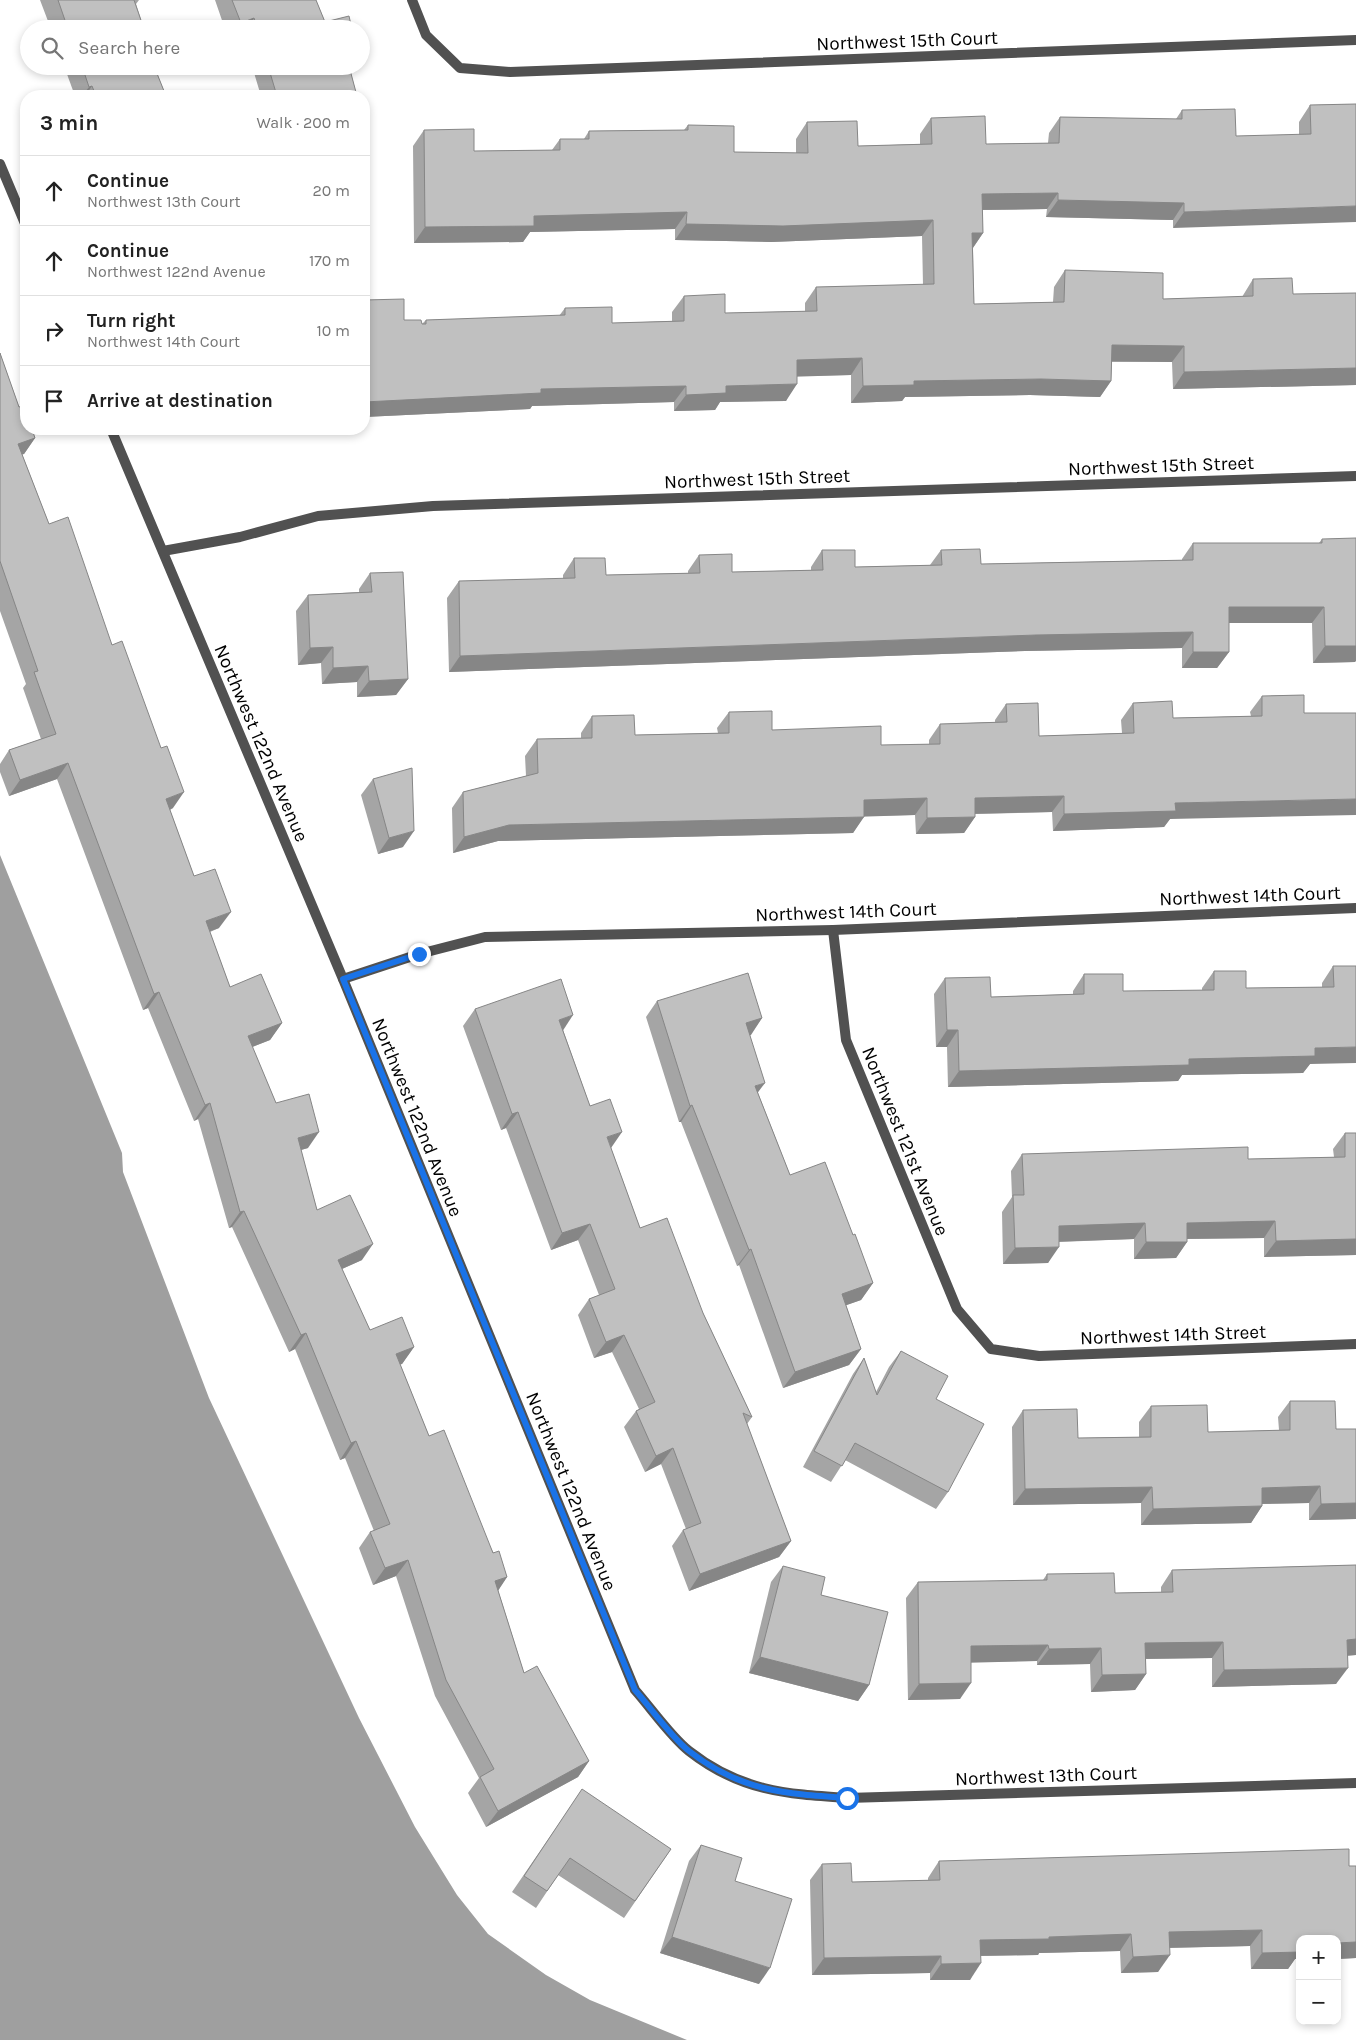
<!DOCTYPE html>
<html lang="en">
<head>
<meta charset="utf-8">
<style>
  :root { --surface:#fff; --page:#f6f6f6; --text:#222; --muted:#767676; --line:#e0e0e0 }
  body { margin:0; font-family:Karla,sans-serif; background:var(--page); color:var(--text) }
  .controls { position:absolute; right:15px; bottom:15px; display:grid; overflow:hidden; border-radius:10px; box-shadow:0 2px 8px #0003 }
  .controls button { width:45px; height:45px; display:grid; place-items:center; padding:0; border:0; border-bottom:1px solid var(--line); background:var(--surface); color:var(--text); font:25px sans-serif }
  .stop { position:absolute; width:15px; height:15px; margin:-11px; border:4px solid #1a73e8; border-radius:50%; background:#fff }
  .stop.end { background:#1a73e8; border-color:#fff; box-shadow:0 1px 5px #0008 }
  .list { margin:0; padding:0; list-style:none }
  h2 { display:flex; justify-content:space-between; align-items:center; height:65px; margin:0; padding:0 20px; font-size:21px }
  h2 small { font-size:16px; font-weight:400; color:var(--muted) }
  .list li { display:grid; grid-template-columns:32px 1fr auto; gap:15px; align-items:center; box-sizing:border-box; height:70px; padding:0 20px; border-top:1px solid var(--line) }
  .list b { display:block; font-size:19px; white-space:nowrap }
  .list p { margin:0; font-size:16px; white-space:nowrap; color:var(--muted) }
  .list em { font-size:16px; font-style:normal; color:var(--muted) }
  .icon { flex:none; width:28px; height:28px; fill:none; stroke:currentColor; stroke-width:2; stroke-linecap:round; stroke-linejoin:round }
  .map { position:relative; flex:none; width:1356px; height:2040px; overflow:hidden }
  .search { position:absolute; background:var(--surface); box-shadow:0 2px 8px #0003; left:20px; top:20px; width:350px; height:55px; display:flex; align-items:center; gap:12px; box-sizing:border-box; padding:0 18px; border-radius:28px; color:var(--muted); font-size:19px }
  .panel { position:absolute; background:var(--surface); box-shadow:0 2px 8px #0003; left:20px; top:90px; width:350px; height:345px; border-radius:20px }
  .map>svg:first-child { display:block }
</style>
</head>
<body>
<div class="map">
<svg width="1356" height="2040" viewBox="0 0 1356 2040">
  <rect width="100%" height="100%" fill="#fff"/>
  <polygon fill="#9f9f9f" points="0,855 122,1153 123,1172 209,1398 359,1718 415,1827 457,1895 488,1934 546,1975 590,2000 687,2040 0,2040"/>
  <g fill="none" stroke-linecap="round" stroke-linejoin="round">
    <g stroke="#515151" stroke-width="10">
      <polyline points="412,0 426,35 460,68 510,72 1356,40"/>
      <polyline points="0,164 26,226"/>
      <path d="M111 429 343 979 635 1690C651 1708 671 1737 689 1751 740 1791 785 1794 847 1798L1356 1783"/>
      <polyline points="163,551 240,537 318,516 433,506 1356,476"/>
      <polyline points="833,930 846,1040 957,1309 991,1349 1039,1356 1356,1344"/>
      <polyline points="343,979 419,954 485,937 833,930 1356,908"/>
    </g>
  </g>
  <g fill="#a5a5a5">
    <polygon points="40,0 139,0 136,4 144,29 51,29"/>
    <polygon points="215,0 316,0 325,22 352,29 225,29"/>
    <polygon points="64,66 154,66 166,96 75,96"/>
    <polygon points="252,66 356,66 351,74 357,96 261,96"/>
    <polygon points="1356,104 1173,228 1173,220 1046,217 1047,209 982,210 983,233 973,248 974,304 1053,302 1054,287 1065,270 1163,299 1242,297 1253,279 1293,294 1356,293 1356,385 1173,389 1172,362 1112,362 1111,381 1100,397 1030,395 905,397 902,401 851,403 851,375 797,376 786,401 720,402 715,410 674,411 674,402 532,406 530,409 364,417 364,300 404,320 422,324 426,320 559,316 565,308 612,323 672,321 672,312 684,296 725,313 805,311 805,303 816,287 923,285 922,236 771,242 675,240 675,229 530,232 523,242 414,243 413,146 424,130 474,151 552,150 560,139 584,139 589,131 684,130 688,125 734,152 796,153 796,139 807,122 858,146 920,144 920,134 931,118 986,144 1048,143 1049,133 1060,117 1176,119 1182,110 1236,136 1299,135 1299,122 1310,105"/>
    <polygon points="0,353 19,407 35,438 24,454 22,454 49,524 112,645 173,808 170,810 194,876 219,928 210,932 230,987 282,1023 270,1040 252,1047 276,1103 308,1148 301,1150 317,1210 362,1260 342,1269 370,1330 414,1347 402,1364 400,1364 429,1436 507,1577 498,1590 524,1673 589,1761 578,1777 486,1827 468,1793 479,1778 435,1696 396,1576 373,1585 359,1548 370,1532 374,1531 345,1458 340,1460 295,1349 289,1352 232,1227 229,1228 198,1119 194,1121 148,1008 143,1010 57,779 9,796 0,772 0,764 9,750 41,739 23,688 26,684 0,611"/>
    <polygon points="1322,539 1355,662 1313,663 1312,623 1229,623 1229,652 1217,668 1182,668 1182,648 1025,651 449,672 447,598 459,581 563,579 563,575 574,558 606,575 688,573 688,571 699,555 732,572 811,570 811,567 822,550 855,567 930,565 941,550 981,564 1182,560 1182,559 1193,543 1319,543"/>
    <polygon points="370,573 408,679 396,695 357,697 357,682 322,684 321,663 298,665 296,611 308,595 359,592 359,589"/>
    <polygon points="1304,695 1170,819 1164,827 1053,831 1052,812 975,814 975,817 964,833 916,834 915,815 864,816 853,833 498,841 453,853 452,808 463,792 526,776 525,756 537,739 581,738 581,733 592,716 635,735 718,733 717,728 729,712 772,730 881,745 929,744 929,740 940,724 995,722 995,720 1006,704 1039,736 1122,733 1121,720 1133,703 1173,718 1251,716 1250,712 1262,696"/>
    <polygon points="373,779 403,847 378,854 361,795"/>
    <polygon points="1333,966 1356,966 1310,1064 1303,1073 1182,1075 1178,1081 948,1087 947,1047 936,1047 934,994 945,978 991,997 1073,994 1073,991 1084,974 1123,991 1202,990 1202,988 1214,971 1246,988 1322,987 1322,983"/>
    <polygon points="657,1001 762,1018 750,1035 758,1093 790,1175 853,1235 873,1283 861,1300 846,1305 861,1349 849,1365 783,1388 739,1265 737,1266 681,1122 679,1122 646,1017"/>
    <polygon points="475,1009 563,1030 590,1106 611,1148 640,1228 703,1313 752,1417 747,1424 791,1541 779,1557 689,1591 672,1546 683,1530 686,1529 661,1464 645,1472 624,1427 636,1411 639,1409 612,1352 594,1358 578,1315 589,1299 599,1295 578,1240 551,1250 506,1128 501,1130 463,1026"/>
    <polygon points="1345,1133 1356,1133 1356,1255 1264,1257 1264,1238 1187,1239 1187,1242 1176,1258 1134,1259 1134,1239 1059,1242 1048,1263 1003,1264 1002,1212 1012,1197 1011,1171 1022,1154 1248,1159 1334,1157 1333,1149"/>
    <polygon points="901,1351 936,1399 948,1492 936,1509 845,1460 831,1482 803,1467 853,1374 864,1358 876,1392 889,1367"/>
    <polygon points="1290,1401 1336,1429 1356,1429 1356,1519 1309,1520 1309,1503 1262,1504 1262,1506 1251,1523 1141,1525 1141,1503 1013,1505 1012,1427 1023,1410 1078,1438 1139,1437 1139,1422 1151,1406 1208,1432 1279,1430 1278,1417"/>
    <polygon points="1356,1565 1356,1655 1347,1656 1336,1684 1212,1687 1212,1658 1146,1659 1146,1674 1135,1690 1091,1692 1090,1664 1037,1665 1037,1661 971,1662 960,1699 908,1700 906,1598 918,1582 1043,1580 1047,1574 1115,1593 1161,1592 1161,1587 1172,1570"/>
    <polygon points="783,1566 821,1595 869,1685 858,1701 749,1673 771,1582"/>
    <polygon points="571,1806 671,1849 624,1918 558,1875 536,1908 512,1892"/>
    <polygon points="701,1845 735,1881 759,1984 660,1953 689,1861"/>
    <polygon points="939,1861 1356,1866 1356,1958 1337,1959 1337,1939 1300,1939 1300,1959 1295,1959 1288,1969 1251,1969 1250,1946 1169,1948 1158,1972 1121,1973 1120,1951 1039,1953 1038,1955 981,1956 970,1980 930,1980 930,1973 812,1975 810,1880 822,1864 852,1882 928,1880 928,1878"/>
  </g>
  <g fill="#868686">
    <polygon points="254,18 247,29 236,29 241,23"/>
    <polygon points="345,66 356,66 350,75"/>
    <polygon points="92,86 85,96 82,96 89,87"/>
    <polygon points="1058,193 1047,209 971,210 982,194"/>
    <polygon points="1058,200 1184,203 1173,220 1046,217"/>
    <polygon points="1356,206 1356,222 1173,228 1184,212"/>
    <polygon points="687,212 675,229 530,232 523,242 414,243 425,227 534,216"/>
    <polygon points="933,220 922,236 771,242 675,240 686,224"/>
    <polygon points="972,233 983,233 972,249"/>
    <polygon points="1112,345 1184,346 1172,362 1101,361"/>
    <polygon points="862,358 851,375 785,377 797,360"/>
    <polygon points="1356,368 1356,385 1173,389 1184,372"/>
    <polygon points="1041,379 1111,381 1100,397 1030,395 905,397 902,401 851,403 863,386 914,381"/>
    <polygon points="797,384 786,401 720,402 715,410 674,411 686,395 726,386"/>
    <polygon points="686,386 674,402 532,406 530,409 364,417 364,402 541,389"/>
    <polygon points="35,438 24,454 7,460 18,444"/>
    <polygon points="1229,607 1324,607 1312,623 1217,623"/>
    <polygon points="1193,632 1182,648 1025,651 449,672 460,656 1036,635"/>
    <polygon points="1325,646 1356,646 1356,661 1355,662 1313,663"/>
    <polygon points="333,647 321,663 298,665 310,648"/>
    <polygon points="1193,652 1229,652 1217,668 1182,668"/>
    <polygon points="368,666 357,682 322,684 333,668"/>
    <polygon points="408,679 396,695 357,697 369,681"/>
    <polygon points="68,763 57,779 9,796 20,780"/>
    <polygon points="184,792 173,808 154,816 166,799"/>
    <polygon points="1064,796 1052,812 964,814 975,798"/>
    <polygon points="927,798 915,815 852,817 864,800"/>
    <polygon points="1356,799 1356,815 1170,819 1164,827 1053,831 1064,814 1175,803"/>
    <polygon points="864,817 853,833 498,841 453,853 464,837 509,825"/>
    <polygon points="975,817 964,833 916,834 927,818"/>
    <polygon points="414,831 403,847 378,854 389,838"/>
    <polygon points="231,912 219,928 194,937 206,921"/>
    <polygon points="159,992 148,1008 143,1010 154,994"/>
    <polygon points="573,1015 562,1032 559,1020"/>
    <polygon points="762,1018 751,1035 735,1040 746,1023"/>
    <polygon points="282,1023 270,1040 237,1053 248,1036"/>
    <polygon points="947,1030 958,1030 947,1047 936,1047"/>
    <polygon points="1356,1047 1356,1063 1310,1064 1303,1073 1182,1075 1178,1081 948,1087 959,1071 1189,1059 1315,1048"/>
    <polygon points="765,1083 753,1099 755,1086"/>
    <polygon points="210,1103 198,1119 194,1121 205,1105"/>
    <polygon points="692,1105 681,1122 679,1122 690,1106"/>
    <polygon points="518,1112 506,1128 501,1130 512,1114"/>
    <polygon points="319,1132 308,1148 286,1154 298,1138"/>
    <polygon points="622,1132 611,1148 607,1137"/>
    <polygon points="244,1211 232,1227 229,1228 240,1212"/>
    <polygon points="1275,1221 1264,1238 1176,1239 1187,1223"/>
    <polygon points="1145,1223 1134,1239 1048,1242 1059,1226"/>
    <polygon points="590,1224 578,1240 551,1250 562,1233"/>
    <polygon points="1356,1239 1356,1255 1264,1257 1276,1241"/>
    <polygon points="1146,1242 1187,1242 1176,1258 1134,1259"/>
    <polygon points="373,1244 362,1260 326,1276 338,1260"/>
    <polygon points="1059,1247 1048,1263 1003,1264 1015,1248"/>
    <polygon points="751,1249 739,1265 737,1266 749,1250"/>
    <polygon points="873,1283 861,1300 830,1311 842,1294"/>
    <polygon points="306,1333 295,1349 289,1352 301,1335"/>
    <polygon points="624,1335 612,1352 594,1358 606,1342"/>
    <polygon points="414,1347 402,1364 385,1370 396,1354"/>
    <polygon points="861,1349 849,1365 783,1388 795,1372"/>
    <polygon points="356,1441 345,1458 340,1460 351,1443"/>
    <polygon points="673,1448 661,1464 645,1472 656,1456"/>
    <polygon points="1320,1486 1309,1503 1251,1504 1262,1488"/>
    <polygon points="1152,1487 1141,1503 1013,1505 1025,1489"/>
    <polygon points="1356,1503 1356,1519 1309,1520 1321,1504"/>
    <polygon points="1262,1506 1251,1523 1141,1525 1153,1509"/>
    <polygon points="791,1541 779,1557 689,1591 700,1574"/>
    <polygon points="408,1560 396,1576 373,1585 385,1568"/>
    <polygon points="507,1577 496,1594 495,1581"/>
    <polygon points="1356,1639 1356,1655 1336,1656 1347,1640"/>
    <polygon points="1223,1642 1212,1658 1134,1659 1145,1643"/>
    <polygon points="1048,1645 1037,1661 959,1663 971,1646"/>
    <polygon points="1101,1648 1090,1664 1037,1665 1049,1649"/>
    <polygon points="760,1657 869,1685 858,1701 749,1673"/>
    <polygon points="1348,1668 1336,1684 1212,1687 1224,1670"/>
    <polygon points="1146,1674 1135,1690 1091,1692 1102,1675"/>
    <polygon points="971,1683 960,1699 908,1700 919,1684"/>
    <polygon points="589,1761 578,1777 486,1827 498,1811"/>
    <polygon points="1262,1930 1250,1946 1158,1948 1169,1932"/>
    <polygon points="1131,1934 1120,1951 1039,1953 1038,1955 969,1956 980,1940"/>
    <polygon points="672,1937 770,1968 759,1984 660,1953"/>
    <polygon points="1356,1942 1356,1958 1337,1959 1337,1943"/>
    <polygon points="1300,1943 1300,1959 1295,1959 1288,1969 1251,1969 1262,1953"/>
    <polygon points="1170,1955 1158,1972 1121,1973 1133,1957"/>
    <polygon points="941,1956 930,1973 812,1975 824,1958"/>
    <polygon points="981,1963 970,1980 930,1980 941,1964"/>
  </g>
  <g fill="#c0c0c0" stroke="#868686">
    <polygon points="58,0 134,0 144,29 68,29"/>
    <polygon points="232,0 316,0 325,22 349,16 352,29 258,29 254,18 241,23"/>
    <polygon points="82,66 154,66 166,96 96,96 92,86 89,87"/>
    <polygon points="268,66 349,66 357,96 277,96"/>
    <polygon points="1356,104 1356,206 1184,212 1184,203 1058,200 1058,193 982,194 983,233 972,233 974,304 1064,302 1065,270 1163,273 1163,299 1253,296 1253,279 1292,278 1293,294 1356,293 1356,368 1184,372 1184,346 1112,345 1111,381 1041,379 914,381 914,385 863,386 862,358 797,360 797,384 726,386 726,393 686,395 686,386 541,389 541,393 364,402 364,300 404,299 404,320 421,320 422,324 426,324 426,320 565,315 565,308 612,307 612,323 684,321 684,296 725,294 725,313 817,311 816,287 934,284 933,220 783,226 686,224 687,212 534,216 534,226 425,227 424,130 474,129 474,151 560,150 560,139 589,139 589,131 688,130 688,125 734,126 734,152 808,153 807,122 857,121 858,146 932,144 931,118 985,116 986,144 1059,143 1060,117 1182,119 1182,110 1235,109 1236,136 1311,134 1310,105"/>
    <polygon points="0,353 19,407 23,406 26,414 26,429 32,429 35,438 18,444 49,524 68,517 112,645 122,641 161,748 167,746 184,792 166,799 194,876 215,869 231,912 206,921 230,987 261,974 282,1023 248,1036 276,1103 309,1094 319,1132 298,1138 317,1210 350,1195 373,1244 338,1260 370,1330 402,1317 414,1347 396,1354 429,1436 444,1430 493,1553 499,1551 507,1577 495,1581 524,1673 537,1666 589,1761 498,1811 480,1777 494,1769 446,1680 408,1560 385,1568 370,1532 390,1524 356,1441 351,1443 306,1333 301,1335 244,1211 240,1212 210,1103 205,1105 159,992 154,994 68,763 20,780 9,750 56,734 34,672 38,671 0,561"/>
    <polygon points="1356,538 1356,646 1325,646 1324,607 1229,607 1229,652 1193,652 1193,632 1036,635 460,656 459,581 575,578 574,558 605,558 606,575 700,573 699,555 732,554 732,572 823,570 822,550 855,550 855,567 942,565 941,550 980,549 981,564 1193,560 1193,543 1322,543 1322,539"/>
    <polygon points="403,572 408,679 369,681 368,666 333,668 333,647 310,648 308,595 372,592 370,573"/>
    <polygon points="1304,695 1304,713 1356,713 1356,799 1175,803 1176,811 1064,814 1064,796 975,798 975,817 927,818 927,798 864,800 864,817 509,825 464,837 463,792 538,773 537,739 592,738 592,716 634,715 635,735 729,733 729,712 772,711 772,730 881,726 881,745 940,744 940,724 1007,722 1006,704 1038,703 1039,736 1134,733 1133,703 1172,701 1173,718 1262,716 1262,696"/>
    <polygon points="412,768 414,831 389,838 373,779"/>
    <polygon points="1333,966 1356,966 1356,1047 1315,1048 1315,1056 1189,1059 1189,1065 959,1071 958,1030 947,1030 945,978 990,977 991,997 1084,994 1084,974 1123,974 1123,991 1214,990 1214,971 1246,971 1246,988 1334,987"/>
    <polygon points="748,973 762,1018 746,1023 765,1083 755,1086 790,1175 825,1162 853,1235 855,1234 873,1283 842,1294 861,1349 795,1372 751,1249 749,1250 692,1105 690,1106 657,1001"/>
    <polygon points="561,979 573,1015 559,1020 590,1106 610,1099 622,1132 607,1137 640,1228 667,1218 703,1313 752,1417 743,1413 791,1541 700,1574 683,1530 701,1523 673,1448 656,1456 636,1411 655,1402 624,1335 606,1342 589,1299 615,1289 590,1224 562,1233 518,1112 512,1114 475,1009"/>
    <polygon points="1345,1133 1356,1133 1356,1239 1276,1241 1275,1221 1187,1223 1187,1242 1146,1242 1145,1223 1059,1226 1059,1247 1015,1248 1013,1195 1024,1195 1022,1154 1248,1147 1248,1159 1345,1157"/>
    <polygon points="901,1351 948,1376 936,1399 984,1424 948,1492 855,1443 842,1466 814,1451 864,1358 877,1395"/>
    <polygon points="1290,1401 1335,1401 1336,1429 1356,1429 1356,1503 1321,1504 1320,1486 1262,1488 1262,1506 1153,1509 1152,1487 1025,1489 1023,1410 1077,1409 1078,1438 1151,1437 1151,1406 1207,1405 1208,1432 1290,1430"/>
    <polygon points="1356,1565 1356,1639 1347,1640 1348,1668 1224,1670 1223,1642 1145,1643 1146,1674 1102,1675 1101,1648 1049,1649 1048,1645 971,1646 971,1683 919,1684 918,1582 1047,1580 1047,1574 1114,1573 1115,1593 1173,1592 1172,1570"/>
    <polygon points="783,1566 825,1577 821,1595 888,1612 869,1685 760,1657"/>
    <polygon points="582,1789 671,1849 635,1901 570,1858 547,1891 524,1876"/>
    <polygon points="701,1845 742,1858 735,1881 792,1899 770,1968 672,1937"/>
    <polygon points="1349,1849 1349,1866 1356,1866 1356,1942 1337,1943 1337,1939 1300,1939 1300,1952 1262,1953 1262,1930 1169,1932 1170,1955 1133,1957 1131,1934 1049,1937 1049,1939 980,1940 981,1963 941,1964 941,1956 824,1958 822,1864 851,1863 852,1882 940,1880 939,1861"/>
  </g>
  <g fill="none" stroke-linecap="round" stroke-linejoin="round">
    <path stroke="#1a73e8" stroke-width="6" d="M419 954 343 979 635 1690C651 1708 671 1737 689 1751 740 1791 785 1794 847 1798"/>
  </g>
  <g text-anchor="middle" stroke-width="4.5" stroke-linejoin="round" paint-order="stroke">
    <g font-size="19" fill="#000" stroke="#fff">
      <text transform="translate(907 40) rotate(-2)" y="7">Northwest 15th Court</text>
      <text transform="translate(1161 465) rotate(-2)" y="7">Northwest 15th Street</text>
      <text transform="translate(757 478) rotate(-2)" y="7">Northwest 15th Street</text>
      <text transform="translate(262 743) rotate(67)" y="7">Northwest 122nd Avenue</text>
      <text transform="translate(1250 895) rotate(-2)" y="7">Northwest 14th Court</text>
      <text transform="translate(846 911) rotate(-2)" y="7">Northwest 14th Court</text>
      <text transform="translate(418 1117) rotate(68)" y="7">Northwest 122nd Avenue</text>
      <text transform="translate(906 1141) rotate(68)" y="7">Northwest 121st Avenue</text>
      <text transform="translate(1173 1334) rotate(-2)" y="7">Northwest 14th Street</text>
      <text transform="translate(572 1491) rotate(68)" y="7">Northwest 122nd Avenue</text>
      <text transform="translate(1046 1775) rotate(-2)" y="7">Northwest 13th Court</text>
    </g>
  </g>
</svg>
<div class="controls">
<button>+</button>
<button>−</button>
</div>
<div class="stop" style="left:847px;top:1798px"></div>
<div class="stop end" style="left:419px;top:954px"></div>
<div class="search"><svg class="icon" aria-label="search" viewBox="0 0 24 24"><circle cx="10" cy="10" r="6"/><path d="M15 15l6 6"/></svg>Search here</div>
<section class="panel">
<h2>3 min<small>Walk · 200 m</small></h2>
<ul class="list">
<li><svg class="icon" aria-label="ahead" viewBox="0 0 24 24"><path d="M12 20V5M6 11l6-6 6 6"/></svg><div><b>Continue</b><p>Northwest 13th Court</p></div><em>20 m</em></li>
<li><svg class="icon" aria-label="ahead" viewBox="0 0 24 24"><path d="M12 20V5M6 11l6-6 6 6"/></svg><div><b>Continue</b><p>Northwest 122nd Avenue</p></div><em>170 m</em></li>
<li><svg class="icon" aria-label="right" viewBox="0 0 24 24"><path d="M7 20v-9h11M14 6l5 5-5 5"/></svg><div><b>Turn right</b><p>Northwest 14th Court</p></div><em>10 m</em></li>
<li><svg class="icon" aria-label="arrive" viewBox="0 0 24 24"><path d="M6 21V4h12l-3 4 3 4H6"/></svg><div><b>Arrive at destination</b></div></li>
</ul>
</section>
</div>
</body>
</html>
